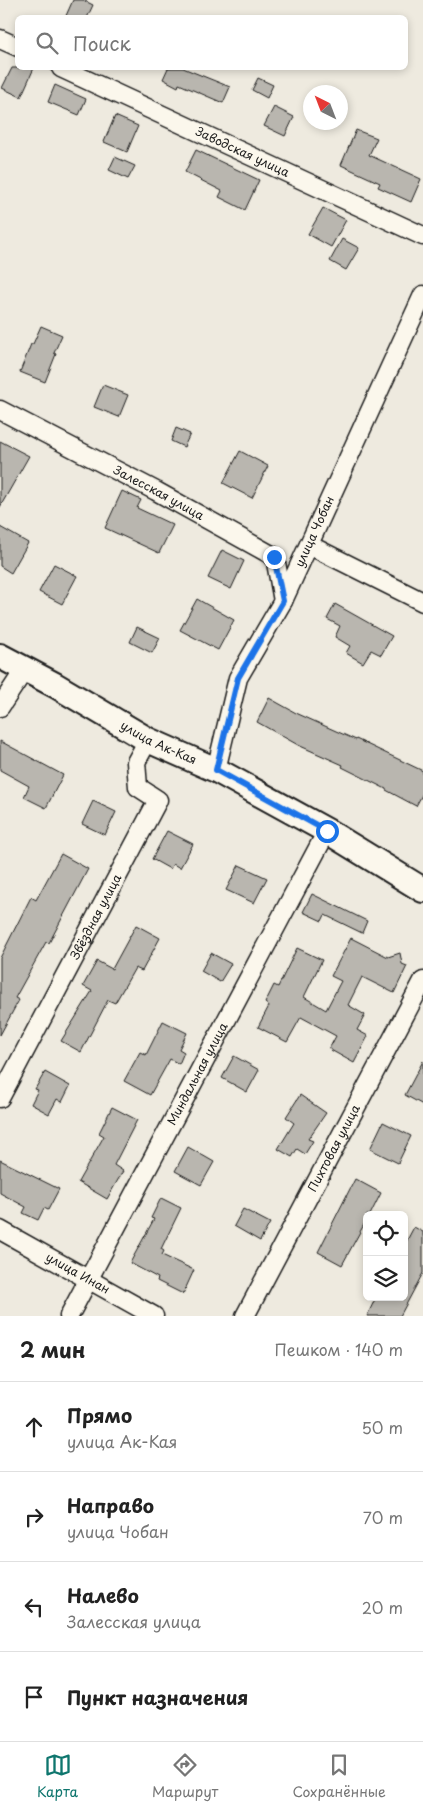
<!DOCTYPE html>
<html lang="ru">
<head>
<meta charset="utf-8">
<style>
  :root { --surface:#fff; --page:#f6f6f6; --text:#222; --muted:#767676; --line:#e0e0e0; --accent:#0f766e }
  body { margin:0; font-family:"Playpen Sans",sans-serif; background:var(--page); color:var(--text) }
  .controls { position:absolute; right:15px; bottom:15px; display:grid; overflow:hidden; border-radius:8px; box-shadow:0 2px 8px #0003 }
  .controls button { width:45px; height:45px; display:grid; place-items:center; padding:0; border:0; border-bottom:1px solid var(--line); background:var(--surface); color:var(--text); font:25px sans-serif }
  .compass { position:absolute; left:303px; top:85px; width:45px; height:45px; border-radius:50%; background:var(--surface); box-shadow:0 2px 8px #0003; rotate:318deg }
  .stop { position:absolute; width:15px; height:15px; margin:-11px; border:4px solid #1a73e8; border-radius:50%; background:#fff }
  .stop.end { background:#1a73e8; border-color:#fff; box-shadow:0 1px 5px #0008 }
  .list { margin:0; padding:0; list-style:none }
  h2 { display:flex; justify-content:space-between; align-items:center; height:65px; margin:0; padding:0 20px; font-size:21px }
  h2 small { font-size:16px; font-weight:400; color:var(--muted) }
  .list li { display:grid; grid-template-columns:32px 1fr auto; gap:15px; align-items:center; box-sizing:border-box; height:90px; padding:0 20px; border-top:1px solid var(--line) }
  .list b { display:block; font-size:19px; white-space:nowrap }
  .list p { margin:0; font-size:16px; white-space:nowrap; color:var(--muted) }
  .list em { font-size:16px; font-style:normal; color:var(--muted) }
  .icon { flex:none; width:28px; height:28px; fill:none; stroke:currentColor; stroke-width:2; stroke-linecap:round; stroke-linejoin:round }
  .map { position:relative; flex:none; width:423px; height:1316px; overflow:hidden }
  .search { position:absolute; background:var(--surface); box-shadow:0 2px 8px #0003; left:15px; right:15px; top:15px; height:55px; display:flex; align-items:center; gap:12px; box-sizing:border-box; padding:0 18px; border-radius:8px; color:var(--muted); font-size:19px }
  .sheet { height:425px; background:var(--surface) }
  nav { display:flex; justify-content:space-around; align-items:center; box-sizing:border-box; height:70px; border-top:1px solid var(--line); background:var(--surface); font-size:14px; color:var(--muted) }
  nav a { display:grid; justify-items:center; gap:2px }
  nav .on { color:var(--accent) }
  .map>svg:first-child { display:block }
</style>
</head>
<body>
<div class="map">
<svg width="423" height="1316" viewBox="0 0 423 1316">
  <rect width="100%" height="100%" fill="#eeeadf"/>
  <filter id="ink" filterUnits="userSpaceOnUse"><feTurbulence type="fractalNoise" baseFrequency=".02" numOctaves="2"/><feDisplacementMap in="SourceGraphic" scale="10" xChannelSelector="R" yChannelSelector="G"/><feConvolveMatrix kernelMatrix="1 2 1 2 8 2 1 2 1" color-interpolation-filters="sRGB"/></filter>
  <g filter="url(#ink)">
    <g fill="#b9b6af" stroke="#1c1c1c">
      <polygon points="73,0 83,0 93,5 87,18 65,18"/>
      <polygon points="12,68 34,68 21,97 2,88"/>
      <polygon points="168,68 183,68 230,87 223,103 179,84 178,87 163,79"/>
      <polygon points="258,78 273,85 267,98 252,90"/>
      <polygon points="55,85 86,99 79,115 48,102"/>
      <polygon points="274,107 294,117 285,136 264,126"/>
      <polygon points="115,116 138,126 127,152 104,142"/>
      <polygon points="356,130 377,138 369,155 421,179 411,202 378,187 380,183 341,165"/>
      <polygon points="196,150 259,180 245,210 219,197 222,191 185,172"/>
      <polygon points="115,157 135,166 128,179 109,170"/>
      <polygon points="323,208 346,220 331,247 308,234"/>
      <polygon points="342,239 359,248 346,270 330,261"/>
      <polygon points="41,326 62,335 54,353 56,354 45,382 20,372 31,344 33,344"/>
      <polygon points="103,385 128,395 119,417 94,407"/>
      <polygon points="176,428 190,434 184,447 171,441"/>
      <polygon points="0,441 29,456 0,507"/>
      <polygon points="240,451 268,466 252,498 223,483"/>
      <polygon points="122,491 141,500 137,508 173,525 159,553 105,528"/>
      <polygon points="0,527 28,543 11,573 0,566"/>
      <polygon points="222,550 244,561 231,589 208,578"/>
      <polygon points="54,564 77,576 62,604 39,592"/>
      <polygon points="197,599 234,620 218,650 180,630"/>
      <polygon points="335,604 392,636 381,655 371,650 363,663 346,653 350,646 335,637 340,626 327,619"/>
      <polygon points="137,627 160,638 152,653 130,642"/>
      <polygon points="269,698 296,713 356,740 356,739 423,771 423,793 416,806 386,790 386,789 342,767 343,765 298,745 257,722"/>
      <polygon points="0,741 63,775 46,808 24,797 29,786 0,770"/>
      <polygon points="93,801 116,812 105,835 82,824"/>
      <polygon points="167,831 193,844 180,868 173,864 170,869 152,859"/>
      <polygon points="61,854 88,869 49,943 46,942 15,998 19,1000 0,1035 0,958 31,897 36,900"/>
      <polygon points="239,865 267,878 254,903 226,890"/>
      <polygon points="312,894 367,921 362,933 325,915 322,921 303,912"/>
      <polygon points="136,925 160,938 142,971 135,968 115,1003 108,1000 81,1052 61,1041 92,991 83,986 97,961 112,969"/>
      <polygon points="351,938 388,957 400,953 402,964 407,966 394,993 362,977 348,1005 365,1015 357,1030 368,1036 354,1063 329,1049 336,1036 301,1017 287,1042 258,1027 269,1006 265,1003 274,985 278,987 297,948 322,960 304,997 326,1010 341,981 331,976"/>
      <polygon points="211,953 231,964 220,982 201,971"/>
      <polygon points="163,1021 187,1033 179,1049 184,1052 179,1064 170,1059 150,1095 124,1081 140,1052 146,1055"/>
      <polygon points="234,1056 259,1070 247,1092 222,1078"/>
      <polygon points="423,1061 423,1105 405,1095"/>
      <polygon points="45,1072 70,1086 62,1102 57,1099 49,1114 31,1104 38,1090 35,1089"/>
      <polygon points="300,1095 326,1113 308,1139 313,1141 305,1154 297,1149 292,1157 278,1149 294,1123 286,1117"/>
      <polygon points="112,1107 137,1120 114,1165 123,1171 107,1199 78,1182 104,1136 99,1133"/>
      <polygon points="383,1122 411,1136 398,1163 370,1149"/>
      <polygon points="188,1147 214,1162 201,1185 175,1171"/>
      <polygon points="0,1160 59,1189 48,1210 44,1208 38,1220 23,1213 26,1207 0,1193"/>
      <polygon points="355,1179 381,1193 370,1215 367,1215 367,1219 342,1265 318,1252"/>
      <polygon points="161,1198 181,1208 161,1249 164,1251 162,1255 194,1270 183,1294 157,1281 158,1278 130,1263 154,1219 151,1218"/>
      <polygon points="243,1209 270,1223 260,1241 234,1226"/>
      <polygon points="414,1227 423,1232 423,1273 400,1316 367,1316 376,1297 404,1297 404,1246"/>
    </g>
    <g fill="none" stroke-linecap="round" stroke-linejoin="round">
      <g stroke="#1c1c1c" stroke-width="21">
        <g id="minor">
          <polyline points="0,39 18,47"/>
          <path id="s1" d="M61 68 423 236"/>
          <path id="s2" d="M0 410 156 491 275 557 283 601"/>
          <polyline points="309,545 423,602"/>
          <polyline points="0,707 25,669"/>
          <path id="s3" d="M216 770 238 678 283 601 423 295"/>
          <path id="s4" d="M0 1098 158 800 138 787 136 762 148 740"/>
          <path id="s5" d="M0 1230 154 1316"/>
          <path id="s6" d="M69 1316 327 831"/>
          <path id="s7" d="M245 1316 423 981"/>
        </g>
      </g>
      <g stroke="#1c1c1c" stroke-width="28">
        <g id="secondary">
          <path id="s8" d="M0 656 55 685 148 740 216 770 327 831 423 890"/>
        </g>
      </g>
      <use href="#minor" stroke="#fbf7ec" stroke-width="18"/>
      <use href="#secondary" stroke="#fbf7ec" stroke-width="24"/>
    </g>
  </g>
  <g fill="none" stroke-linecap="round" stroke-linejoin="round" filter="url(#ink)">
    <polyline stroke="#1a73e8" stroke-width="6" points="274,557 283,601 238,678 216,770 327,831"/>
  </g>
  <g text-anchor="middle" stroke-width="4" stroke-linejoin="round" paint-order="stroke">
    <g font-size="12" fill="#1c1c1c" stroke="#fbf7ec">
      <text dy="4" stroke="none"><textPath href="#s1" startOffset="200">Заводская улица</textPath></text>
      <text dy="4" stroke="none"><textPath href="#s2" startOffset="179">Залесская улица</textPath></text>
      <text dy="4" stroke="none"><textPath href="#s3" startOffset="260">улица Чобан</textPath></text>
      <text dy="4" stroke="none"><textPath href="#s8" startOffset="181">улица Ак-Кая</textPath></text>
      <text dy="4" stroke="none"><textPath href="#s4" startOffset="205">Звёздная улица</textPath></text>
      <text dy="4" stroke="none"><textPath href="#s6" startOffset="274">Миндальная улица</textPath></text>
      <text dy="4" stroke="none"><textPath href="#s7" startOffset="190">Пихтовая улица</textPath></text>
      <text dy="4" stroke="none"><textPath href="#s5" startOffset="89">улица Инан</textPath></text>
    </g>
  </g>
</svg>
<div class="controls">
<button><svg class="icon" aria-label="locate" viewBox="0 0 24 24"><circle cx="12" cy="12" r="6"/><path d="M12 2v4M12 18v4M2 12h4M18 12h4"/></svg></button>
<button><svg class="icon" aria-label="layers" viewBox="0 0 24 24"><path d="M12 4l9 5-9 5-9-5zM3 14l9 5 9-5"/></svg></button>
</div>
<svg class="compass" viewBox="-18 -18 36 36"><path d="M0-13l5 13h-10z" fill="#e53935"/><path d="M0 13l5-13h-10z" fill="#767676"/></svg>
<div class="stop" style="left:327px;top:831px"></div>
<div class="stop end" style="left:274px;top:557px"></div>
<div class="search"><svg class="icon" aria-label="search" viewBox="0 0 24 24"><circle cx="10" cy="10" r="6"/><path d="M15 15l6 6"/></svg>Поиск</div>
</div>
<section class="sheet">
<h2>2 мин<small>Пешком · 140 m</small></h2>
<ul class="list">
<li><svg class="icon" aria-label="ahead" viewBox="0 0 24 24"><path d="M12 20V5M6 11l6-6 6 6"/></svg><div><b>Прямо</b><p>улица Ак-Кая</p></div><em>50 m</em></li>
<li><svg class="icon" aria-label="right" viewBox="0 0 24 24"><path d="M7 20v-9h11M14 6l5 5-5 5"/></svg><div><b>Направо</b><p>улица Чобан</p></div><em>70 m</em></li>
<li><svg class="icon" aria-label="left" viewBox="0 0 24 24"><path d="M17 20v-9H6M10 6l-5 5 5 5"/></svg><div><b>Налево</b><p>Залесская улица</p></div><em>20 m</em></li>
<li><svg class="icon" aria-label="arrive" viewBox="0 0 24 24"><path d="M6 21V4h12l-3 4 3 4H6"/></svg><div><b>Пункт назначения</b></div></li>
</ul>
</section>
<nav>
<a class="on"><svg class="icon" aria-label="map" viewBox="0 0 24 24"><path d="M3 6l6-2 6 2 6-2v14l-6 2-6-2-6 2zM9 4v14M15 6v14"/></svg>Карта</a>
<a><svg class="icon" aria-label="directions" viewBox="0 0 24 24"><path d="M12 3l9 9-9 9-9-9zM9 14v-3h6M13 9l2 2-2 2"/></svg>Маршрут</a>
<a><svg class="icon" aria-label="saved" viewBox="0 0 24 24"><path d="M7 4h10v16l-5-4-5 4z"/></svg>Сохранённые</a>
</nav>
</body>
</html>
